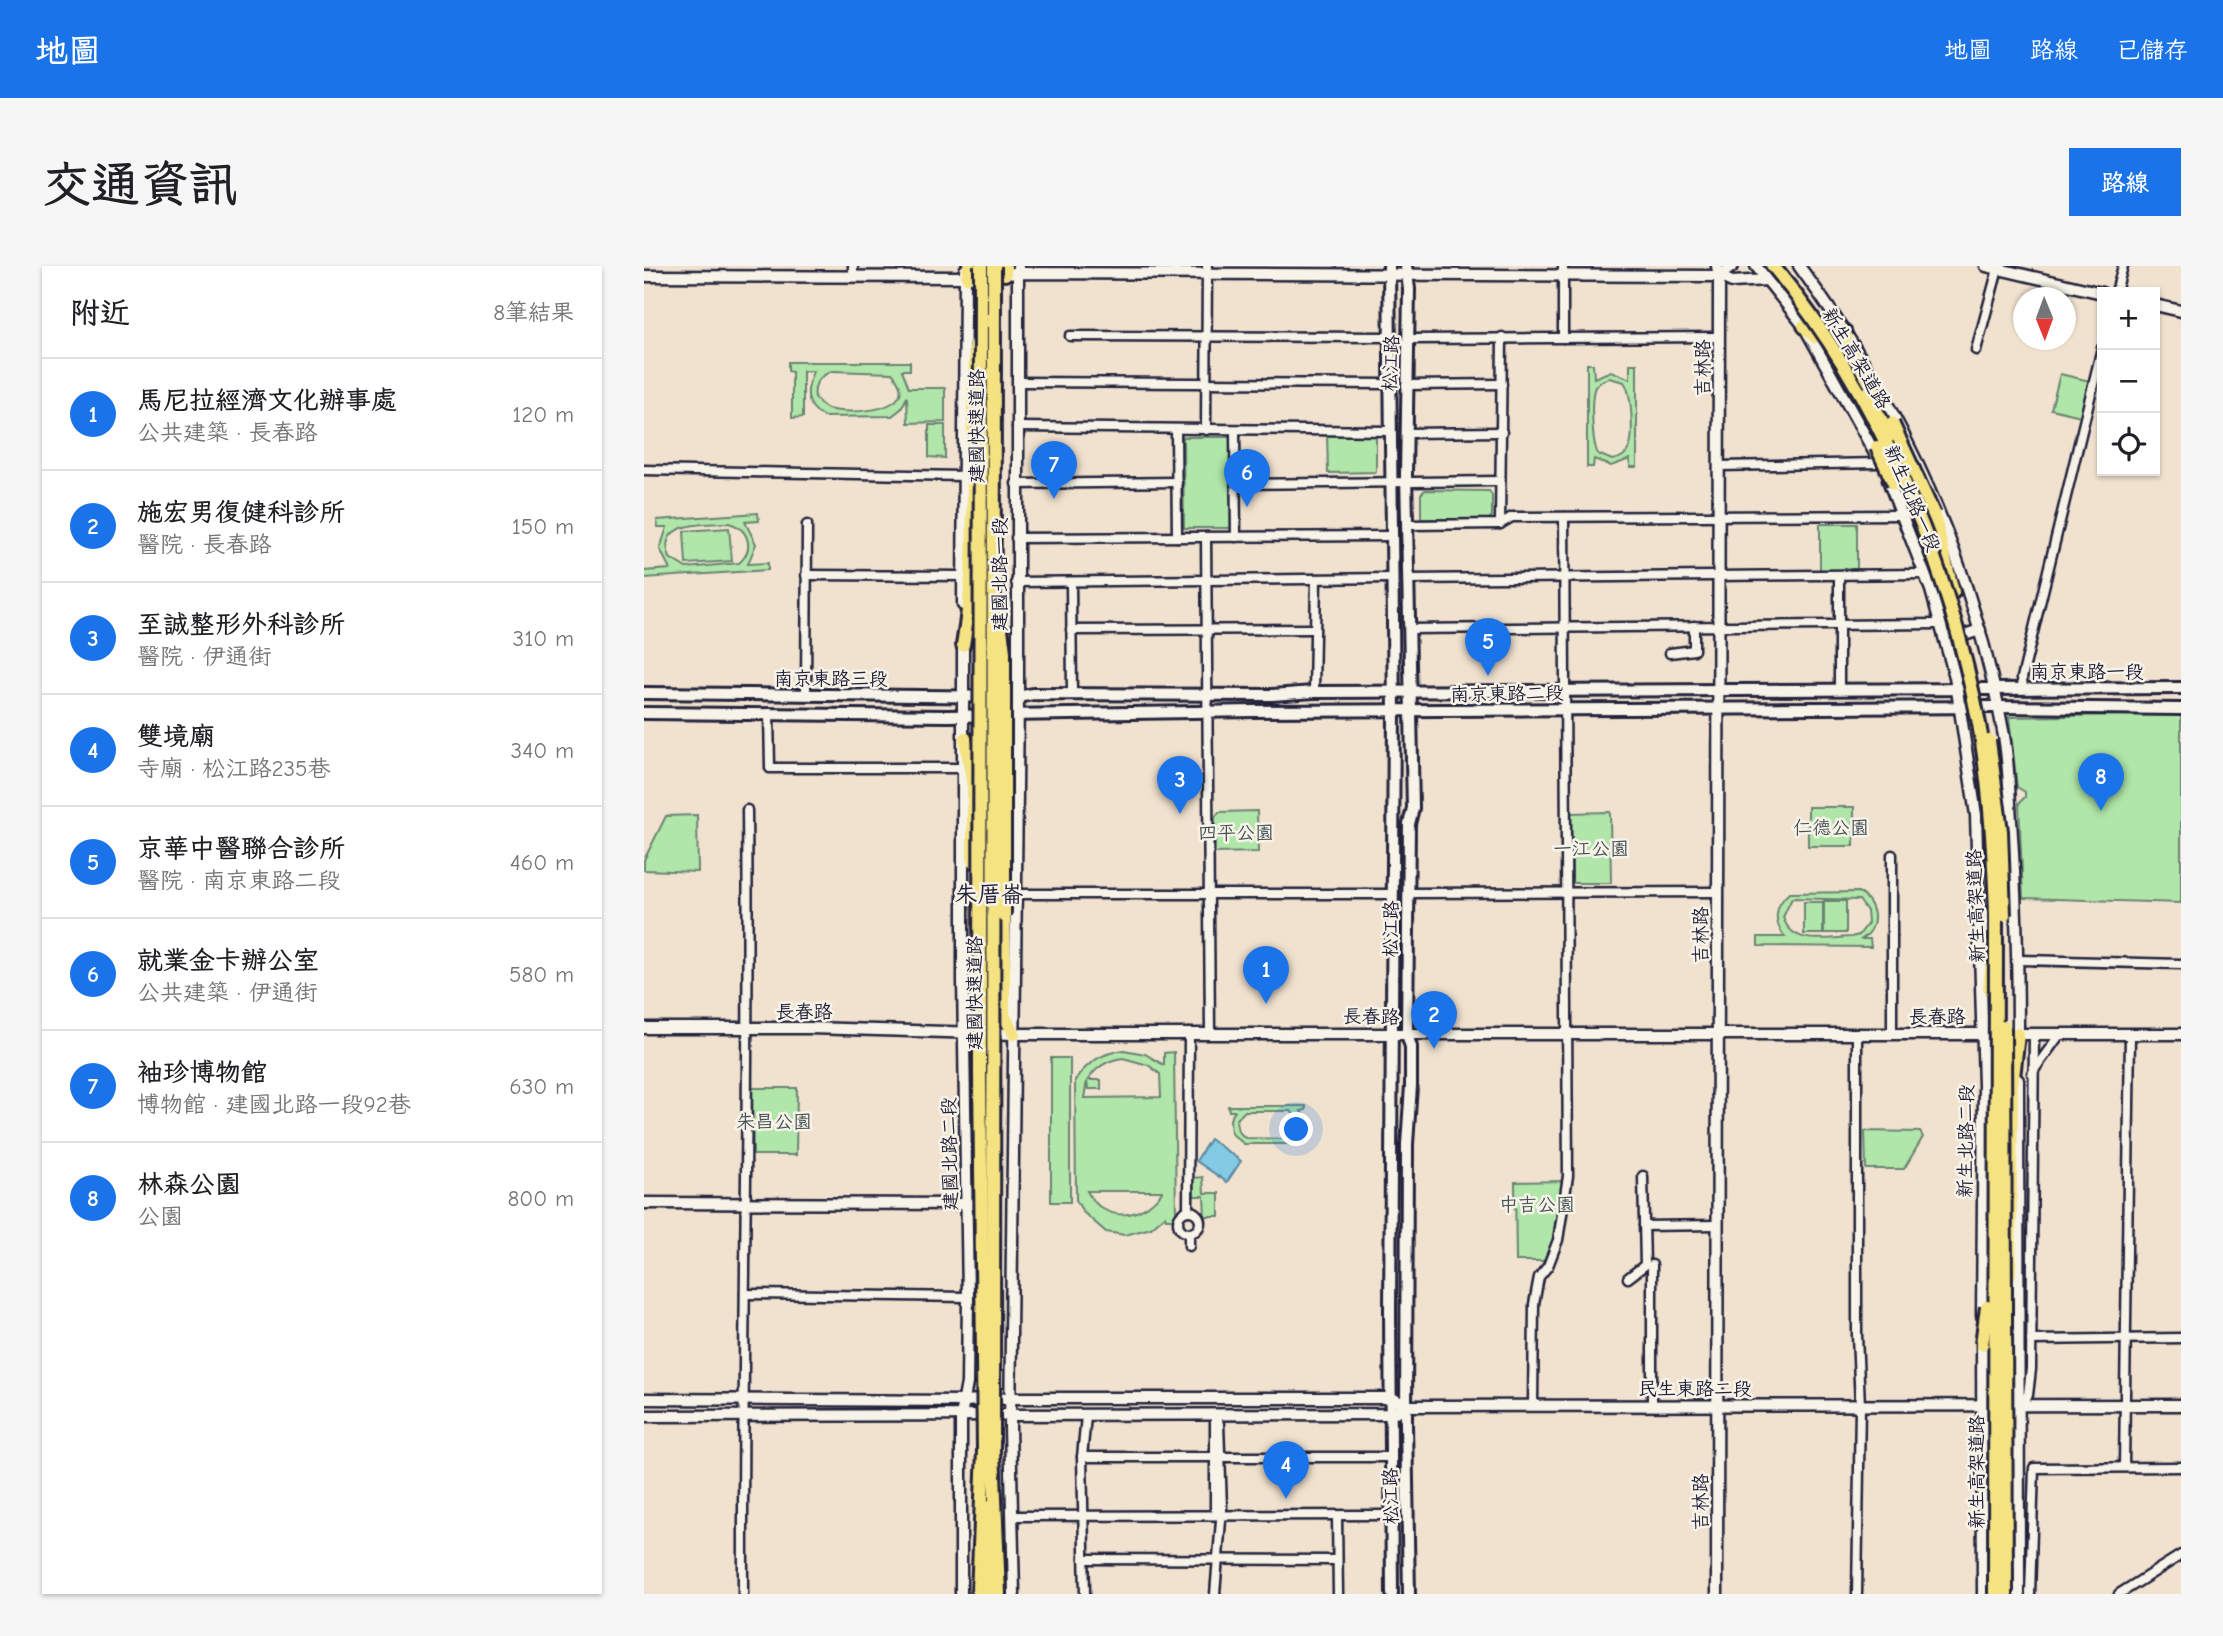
<!DOCTYPE html>
<html lang="zh-TW">
<head>
<meta charset="utf-8">
<style>
  :root { --surface:#fff; --page:#f6f6f6; --text:#202124; --muted:#757577; --line:#e0e0e0; --accent:#1a73e8 }
  body { margin:0; font-family:"Comic Neue","LXGW WenKai TC",sans-serif; background:var(--page); color:var(--text) }
  .controls { position:absolute; right:21px; top:21px; display:grid; overflow:hidden; border-radius:0px; box-shadow:0 2px 5px #0004 }
  .controls button { width:63px; height:63px; display:grid; place-items:center; padding:0; border:0; border-bottom:2px solid var(--line); background:var(--surface); color:var(--text); font:35px sans-serif }
  .compass { position:absolute; left:1369px; top:21px; width:63px; height:63px; border-radius:50%; background:var(--surface); box-shadow:0 2px 5px #0004; rotate:179deg }
  .you { position:absolute; left:653px; top:864px; width:24px; height:24px; margin:-18px; border:5px solid #fff; border-radius:50%; background:#1a73e8; box-shadow:0 0 0 10px #1a73e833 }
  .badge { display:grid; place-items:center; width:46px; height:46px; border-radius:50%; background:var(--accent); color:#fff; font-size:23px; font-weight:700 }
  .pin { position:absolute; translate:-50% -58px; filter:drop-shadow(0 2px 4px #0008) }
  .pin::after { content:''; position:absolute; top:37px; width:24px; height:21px; background:inherit; clip-path:polygon(0 0,100% 0,50% 100%) }
  .list { margin:0; padding:0; list-style:none }
  h2 { display:flex; justify-content:space-between; align-items:center; height:91px; margin:0; padding:0 28px; font-size:30px }
  h2 small { font-size:23px; font-weight:400; color:var(--muted) }
  .list li { display:grid; grid-template-columns:46px 1fr auto; gap:21px; align-items:center; box-sizing:border-box; height:112px; padding:0 28px; border-top:2px solid var(--line) }
  .list b { display:block; font-size:26px; white-space:nowrap }
  .list p { margin:0; font-size:23px; white-space:nowrap; color:var(--muted) }
  .list em { font-size:23px; font-style:normal; color:var(--muted) }
  .icon { flex:none; width:38px; height:38px; fill:none; stroke:currentColor; stroke-width:2; stroke-linecap:round; stroke-linejoin:round }
  .map { position:relative; flex:none; width:1537px; height:1328px; overflow:hidden; border-radius:0px }
  header { display:flex; align-items:center; gap:42px; box-sizing:border-box; height:98px; padding:0 35px; background:var(--accent); color:#fff }
  header strong { font-size:33px }
  nav { display:flex; gap:38px; margin-inline-start:auto; font-size:24px }
  .intro { display:flex; align-items:center; justify-content:space-between; box-sizing:border-box; height:168px; padding:0 42px }
  h1 { margin:0; font-size:49px }
  .button { padding:18px 32px; border-radius:0px; background:var(--accent); color:#fff; font-size:24px; font-weight:700 }
  main { display:flex; gap:42px; padding:0 42px }
  aside { flex:1; background:var(--surface); border-radius:0px; box-shadow:0 2px 5px #0004 }
  .map>svg:first-child { display:block }
</style>
</head>
<body>
<header>
<strong>地圖</strong>
<nav><a>地圖</a><a>路線</a><a>已儲存</a></nav>
</header>
<div class="intro"><h1>交通資訊</h1><a class="button">路線</a></div>
<main>
<aside>
<h2>附近<small>8筆結果</small></h2>
<ul class="list">
<li><span class="badge">1</span><div><b>馬尼拉經濟文化辦事處</b><p>公共建築 · 長春路</p></div><em>120 m</em></li>
<li><span class="badge">2</span><div><b>施宏男復健科診所</b><p>醫院 · 長春路</p></div><em>150 m</em></li>
<li><span class="badge">3</span><div><b>至誠整形外科診所</b><p>醫院 · 伊通街</p></div><em>310 m</em></li>
<li><span class="badge">4</span><div><b>雙境廟</b><p>寺廟 · 松江路235巷</p></div><em>340 m</em></li>
<li><span class="badge">5</span><div><b>京華中醫聯合診所</b><p>醫院 · 南京東路二段</p></div><em>460 m</em></li>
<li><span class="badge">6</span><div><b>就業金卡辦公室</b><p>公共建築 · 伊通街</p></div><em>580 m</em></li>
<li><span class="badge">7</span><div><b>袖珍博物館</b><p>博物館 · 建國北路一段92巷</p></div><em>630 m</em></li>
<li><span class="badge">8</span><div><b>林森公園</b><p>公園</p></div><em>800 m</em></li>
</ul>
</aside>
<div class="map">
<svg width="1537" height="1328" viewBox="0 0 1537 1328">
  <rect width="100%" height="100%" fill="#f1e2cf"/>
  <filter id="ink" filterUnits="userSpaceOnUse"><feTurbulence type="fractalNoise" baseFrequency=".0143" numOctaves="2"/><feDisplacementMap in="SourceGraphic" scale="14" xChannelSelector="R" yChannelSelector="G"/><feConvolveMatrix kernelMatrix="1 2 1 2 8 2 1 2 1" color-interpolation-filters="sRGB"/></filter>
  <g filter="url(#ink)">
    <g fill="#b0e6a9" stroke="#698472" stroke-width="2" fill-rule="evenodd">
      <path d="M144 96H266V104H258L265 122H301V156L264 157 263 131 257 143 248 150 180 151C159 139 162 124 169 105H159V151L148 152V106L144 105ZM188 105 248 107C282 146 205 149 184 143 179 141 175 136 171 132 169 118 174 111 188 105Z"/>
      <path d="M943 98H949L950 112 967 105 986 113V98H993V201H986V193L967 200 950 193 949 201H943ZM965 112 980 116C988 126 990 170 985 182 982 190 976 193 968 194L954 188C948 178 946 132 951 121 954 116 959 114 965 112Z"/>
      <polygon points="1416,108 1446,115 1437,150 1407,143"/>
      <polygon points="285,159 301,159 301,192 285,191"/>
      <polygon points="683,167 732,168 732,206 684,207"/>
      <polygon points="539,171 588,171 589,262 540,262"/>
      <polygon points="781,224 845,225 848,229 848,250 845,253 777,253 777,228"/>
      <path d="M114 247 115 255 101 256 112 278 104 298 124 297V304L0 312V305L26 303 16 283 23 261H14L13 254ZM84 257C105 262 111 283 95 297L42 302 26 292C11 255 61 258 84 257Z"/>
      <rect x="1176" y="258" width="37" height="49"/>
      <polygon points="85,262 88,295 42,298 40,265"/>
      <polygon points="1537,448 1537,637 1379,632 1375,537 1381,531 1381,526 1373,521 1365,451"/>
      <rect x="1164" y="541" width="46" height="39"/>
      <polygon points="613,545 614,586 571,587 571,551 575,546"/>
      <polygon points="966,546 967,617 928,617 927,547"/>
      <polygon points="53,549 54,606 0,604 0,594 22,550"/>
      <path d="M1214 626C1232 635 1237 661 1218 673H1226L1227 681 1114 680V671H1141C1129 656 1130 640 1145 627ZM1148 632 1215 634 1223 645 1224 657 1215 669 1207 671C1183 672 1148 681 1139 651Z"/>
      <rect x="1180" y="635" width="22" height="32"/>
      <rect x="1160" y="636" width="19" height="32"/>
      <path d="M480 784 501 788 520 799V787L530 786 532 953H522L521 950 507 962 481 969 462 966 439 946 432 934 431 814C444 796 458 787 480 784ZM479 792 504 799 516 808 517 831 440 832 443 815 444 823H457V814H444C452 801 464 794 479 792ZM443 925H518V926C498 954 460 958 443 925Z"/>
      <rect x="407" y="792" width="19" height="144"/>
      <polygon points="108,822 153,822 152,889 109,889"/>
      <path d="M584 840H662V844L657 845C665 857 663 873 648 878H600L587 867 586 853 591 845H585ZM601 845H647L654 853 655 862 642 873 601 872 594 865 592 854Z"/>
      <polygon points="1221,865 1276,866 1279,871 1260,903 1222,903"/>
      <polygon points="559,911 560,927 575,927 575,950 561,950 560,930 550,930 549,912"/>
      <polygon points="918,915 911,973 901,995 872,995 871,916"/>
    </g>
    <polygon fill="#83cae4" stroke="#5c87a0" stroke-width="2" points="566,873 597,895 583,916 552,895"/>
    <g fill="none" stroke-linecap="round" stroke-linejoin="round">
      <g stroke="#22223b" stroke-width="13">
        <g id="minor">
          <polyline points="209,11 209,0"/>
          <polyline points="1472,26 1479,0"/>
          <polyline points="426,70 746,71"/>
          <polyline points="919,72 919,0"/>
          <polyline points="766,73 1075,71"/>
          <polyline points="1332,84 1354,3"/>
          <polyline points="374,116 746,118"/>
          <polyline points="762,119 858,118"/>
          <polyline points="373,161 747,165"/>
          <polyline points="532,164 533,271"/>
          <polyline points="562,164 563,0"/>
          <polyline points="591,164 592,271"/>
          <polyline points="762,167 858,166"/>
          <polyline points="1075,200 1236,197"/>
          <polyline points="0,204 319,210"/>
          <polyline points="372,218 533,216"/>
          <polyline points="592,218 856,215"/>
          <polyline points="856,258 858,71"/>
          <polyline points="763,259 856,258 868,251 1260,249"/>
          <polyline points="562,271 566,767"/>
          <polyline points="372,272 748,270"/>
          <polyline points="162,309 319,310"/>
          <polyline points="1195,310 1195,423"/>
          <polyline points="764,313 1281,308"/>
          <polyline points="372,316 747,312"/>
          <polyline points="427,316 428,428"/>
          <polyline points="765,363 1296,358"/>
          <polyline points="427,364 670,363"/>
          <polyline points="1026,387 1050,384 1050,360"/>
          <polyline points="1379,423 1378,412 1458,82"/>
          <polyline points="670,426 672,313"/>
          <polyline points="162,429 163,259"/>
          <polyline points="125,447 126,502 320,502"/>
          <polyline points="764,627 1074,626"/>
          <polyline points="372,628 748,628"/>
          <polyline points="1375,694 1537,698"/>
          <polyline points="1213,768 1213,1069 1216,1140 1213,1328"/>
          <polyline points="1248,768 1248,589"/>
          <polyline points="1388,807 1416,768"/>
          <circle cx="545" cy="956" r="11"/>
          <polyline points="544,945 545,767"/>
          <polyline points="1000,960 1074,959"/>
          <polyline points="545,980 545,968"/>
          <polyline points="984,1012 1001,999 999,910"/>
          <polyline points="101,1028 324,1031"/>
          <polyline points="1387,1074 1537,1072"/>
          <polyline points="1375,1139 1384,1129 1387,1103 1390,768"/>
          <polyline points="889,1140 890,1038 895,1011 904,1000 914,974 924,910 920,251"/>
          <polyline points="1008,1140 1008,999"/>
          <polyline points="571,1152 571,1242 576,1249"/>
          <polyline points="438,1191 748,1191"/>
          <polyline points="1480,1201 1486,768"/>
          <polyline points="369,1250 748,1249"/>
          <polyline points="693,1250 694,1328"/>
          <polyline points="440,1293 693,1294"/>
          <path d="M99 1328C98 1067 106 805 103 544"/>
          <polyline points="441,1328 438,1191 442,1150"/>
          <polyline points="571,1328 578,1242 575,1158 572,1148"/>
          <polyline points="1386,1328 1390,1202 1537,1201"/>
          <polyline points="1475,1328 1537,1289"/>
        </g>
      </g>
      <g stroke="#22223b" stroke-width="15">
        <g id="tertiary">
          <polyline points="1073,0 1075,10 1073,1328"/>
          <polyline points="1112,0 1160,60 1233,191"/>
          <path d="M1155 0C1259 139 1329 299 1360 470 1365 498 1365 527 1367 555 1372 627 1374 698 1374 771"/>
          <polyline points="1342,0 1458,27"/>
          <polyline points="0,10 323,11 374,7 1075,10 1089,0"/>
          <polyline points="1075,10 1088,16 1123,14"/>
          <polyline points="1511,39 1537,45"/>
          <polyline points="1244,214 1287,324 1311,411 1332,549 1340,819 1338,1050"/>
          <polyline points="319,339 321,4"/>
          <polyline points="1309,368 1317,370 1336,364"/>
          <polyline points="1338,687 1346,679 1345,648 1353,638"/>
          <polyline points="0,762 166,762 370,768 1537,768"/>
          <polyline points="1374,814 1375,1328"/>
          <polyline points="0,937 328,938"/>
          <polyline points="1338,1072 1339,1328"/>
          <polyline points="0,1133 321,1135 367,1132 748,1132 763,1140 1537,1139"/>
          <polyline points="0,1150 748,1148 763,1140"/>
          <polyline points="317,1328 317,1150 323,1117 324,1031 319,714 319,375"/>
          <polyline points="370,1328 366,1162 374,431 374,0"/>
        </g>
      </g>
      <g stroke="#22223b" stroke-width="16">
        <g id="secondary">
          <polyline points="745,0 750,446 746,1046 748,1328"/>
          <polyline points="762,0 765,23 762,208 769,542 765,558 763,768 767,781 767,820 763,878 762,1158 765,1328"/>
          <polyline points="0,427 374,431 389,428 628,429 670,426 1537,422"/>
          <polyline points="0,447 303,450 611,445 1353,441 1537,443"/>
        </g>
      </g>
      <g stroke="#22223b" stroke-width="18">
        <g id="trunk">
          <polyline points="361,8 361,0"/>
          <polyline points="323,11 325,0"/>
          <polyline points="1160,60 1171,71"/>
          <polyline points="1200,65 1205,80"/>
          <polyline points="1290,249 1309,326"/>
          <path d="M319 379C337 280 323 178 332 78"/>
          <polyline points="321,472 329,521 329,595"/>
          <polyline points="360,650 360,749 370,768"/>
          <polyline points="1345,722 1347,701"/>
          <polyline points="1366,1008 1368,820 1374,768"/>
          <polyline points="349,1184 355,1328"/>
          <polyline points="334,1328 340,1184"/>
          <polyline points="345,1328 346,1240"/>
        </g>
      </g>
      <use href="#minor" stroke="#f7f3e8" stroke-width="8"/>
      <use href="#tertiary" stroke="#f7f3e8" stroke-width="10"/>
      <use href="#secondary" stroke="#f7f3e8" stroke-width="10"/>
      <use href="#trunk" stroke="#f5e382" stroke-width="12"/>
      <g stroke="#22223b" stroke-width="18" stroke-linecap="butt">
        <g id="trunk-bridge">
          <polyline points="337,0 336,808 340,1184"/>
          <path d="M1129 0C1235 128 1304 295 1335 458 1346 520 1350 585 1352 648L1351 1328"/>
          <polyline points="1205,80 1236,135"/>
          <polyline points="1223,127 1246,170"/>
          <polyline points="1248,157 1290,249"/>
          <polyline points="1233,181 1250,218"/>
          <polyline points="357,363 360,386 360,650"/>
          <polyline points="1345,475 1357,565 1360,649"/>
          <polyline points="1360,761 1362,1328"/>
          <polyline points="1338,1078 1343,1041"/>
          <polyline points="349,1184 350,0"/>
        </g>
      </g>
      <use href="#trunk-bridge" stroke="#f5e382" stroke-width="12"/>
    </g>
  </g>
  <g text-anchor="middle" stroke-width="5" stroke-linejoin="round" paint-order="stroke">
    <g font-size="19" fill="#22223b" stroke="#f7f3e8">
      <text transform="translate(1213 92) rotate(59)" y="7">新生高架道路</text>
      <text transform="translate(746 97) rotate(-87)" y="7">松江路</text>
      <text transform="translate(1058 102) rotate(-90)" y="7">吉林路</text>
      <text transform="translate(332 160) rotate(-90)" y="7">建國快速道路</text>
      <text transform="translate(1269 232) rotate(67)" y="7">新生北路一段</text>
      <text transform="translate(355 308) rotate(-90)" y="7">建國北路一段</text>
      <text x="1443" y="412">南京東路一段</text>
      <text x="187" y="419">南京東路三段</text>
      <text transform="translate(863 427) rotate(-1)" y="7">南京東路二段</text>
      <text transform="translate(1331 640) rotate(-92)" y="7">新生高架道路</text>
      <text transform="translate(746 663) rotate(-89)" y="7">松江路</text>
      <text transform="translate(1056 669) rotate(-90)" y="7">吉林路</text>
      <text transform="translate(330 727) rotate(-90)" y="7">建國快速道路</text>
      <text x="160" y="752">長春路</text>
      <text transform="translate(727 750) rotate(1)" y="7">長春路</text>
      <text x="1293" y="757">長春路</text>
      <text transform="translate(1321 875) rotate(-89)" y="7">新生北路二段</text>
      <text transform="translate(305 888) rotate(-91)" y="7">建國北路二段</text>
      <text x="1051" y="1129">民生東路二段</text>
      <text transform="translate(1332 1206) rotate(-90)" y="7">新生高架道路</text>
      <text transform="translate(746 1230) rotate(-91)" y="7">松江路</text>
      <text transform="translate(1056 1236) rotate(-90)" y="7">吉林路</text>
    </g>
    <g font-size="19" fill="#465356" stroke="#f7f3e8">
      <text x="1187" y="568">仁德公園</text>
      <text x="592" y="573">四平公園</text>
      <text x="947" y="589">一江公園</text>
      <text x="130" y="862">朱昌公園</text>
      <text x="893" y="945">中吉公園</text>
    </g>
    <g font-size="23" fill="#22223b" stroke="#f7f3e8">
      <text x="345" y="636">朱厝崙</text>
    </g>
  </g>
</svg>
<div class="controls">
<button>+</button>
<button>−</button>
<button><svg class="icon" aria-label="locate" viewBox="0 0 24 24"><circle cx="12" cy="12" r="6"/><path d="M12 2v4M12 18v4M2 12h4M18 12h4"/></svg></button>
</div>
<svg class="compass" viewBox="-18 -18 36 36"><path d="M0-13l5 13h-10z" fill="#e53935"/><path d="M0 13l5-13h-10z" fill="#757577"/></svg>
<div class="you"></div>
<div class="pin badge" style="left:622px;top:738px">1</div>
<div class="pin badge" style="left:790px;top:783px">2</div>
<div class="pin badge" style="left:536px;top:548px">3</div>
<div class="pin badge" style="left:642px;top:1233px">4</div>
<div class="pin badge" style="left:844px;top:410px">5</div>
<div class="pin badge" style="left:603px;top:241px">6</div>
<div class="pin badge" style="left:410px;top:233px">7</div>
<div class="pin badge" style="left:1457px;top:545px">8</div>
</div>
</main>
</body>
</html>
